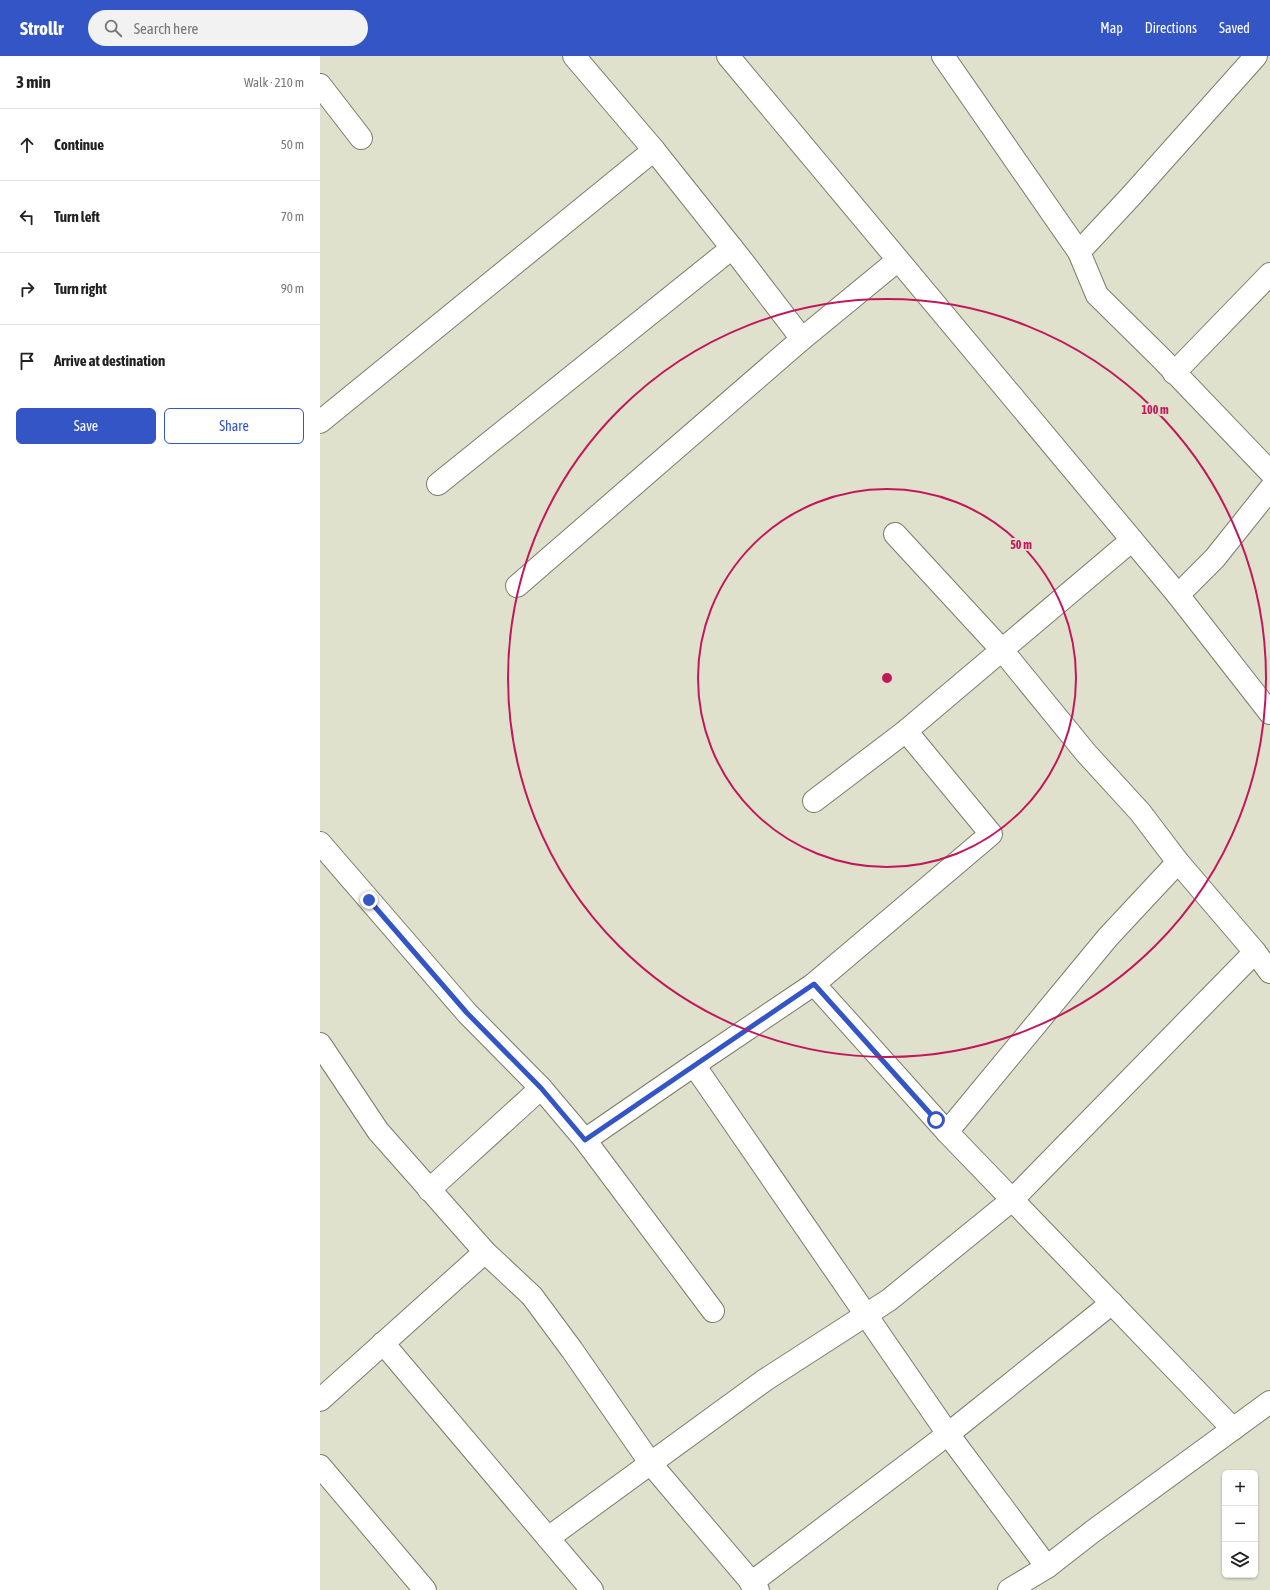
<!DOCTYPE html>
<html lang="en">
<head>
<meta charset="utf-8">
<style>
  :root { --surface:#fff; --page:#f2f2f2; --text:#222; --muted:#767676; --line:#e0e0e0; --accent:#3355c6 }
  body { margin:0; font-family:"Asap Condensed",sans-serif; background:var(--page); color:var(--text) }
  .controls { position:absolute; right:12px; bottom:12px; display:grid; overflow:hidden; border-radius:6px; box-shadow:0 1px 3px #0004 }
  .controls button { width:36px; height:36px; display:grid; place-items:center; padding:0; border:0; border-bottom:1px solid var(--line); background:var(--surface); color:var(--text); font:20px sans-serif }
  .stop { position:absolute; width:12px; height:12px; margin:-9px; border:3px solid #3355c6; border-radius:50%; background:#fff }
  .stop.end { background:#3355c6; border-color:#fff; box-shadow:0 1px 4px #0008 }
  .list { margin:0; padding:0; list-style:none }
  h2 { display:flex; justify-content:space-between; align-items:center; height:52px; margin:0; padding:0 16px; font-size:17px }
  h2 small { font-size:13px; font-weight:400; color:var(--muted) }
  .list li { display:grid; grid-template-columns:26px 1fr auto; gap:12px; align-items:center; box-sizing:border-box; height:72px; padding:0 16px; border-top:1px solid var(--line) }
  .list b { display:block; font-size:15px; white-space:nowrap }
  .list em { font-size:13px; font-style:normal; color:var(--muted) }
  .actions { display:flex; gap:8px; padding:12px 16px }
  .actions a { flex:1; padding:9px 0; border:1px solid var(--accent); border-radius:6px; text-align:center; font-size:14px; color:var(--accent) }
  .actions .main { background:var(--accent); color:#fff }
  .icon { flex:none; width:22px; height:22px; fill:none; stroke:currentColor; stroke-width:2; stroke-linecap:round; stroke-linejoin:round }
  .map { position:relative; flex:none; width:950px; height:1534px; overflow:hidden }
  header { display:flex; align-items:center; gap:24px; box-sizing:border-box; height:56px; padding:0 20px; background:var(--accent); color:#fff }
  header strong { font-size:19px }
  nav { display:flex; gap:22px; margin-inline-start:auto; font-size:14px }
  .search { width:280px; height:36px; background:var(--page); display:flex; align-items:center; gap:10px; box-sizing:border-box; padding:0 14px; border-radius:22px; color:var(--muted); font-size:15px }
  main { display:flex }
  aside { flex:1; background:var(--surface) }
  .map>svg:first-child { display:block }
</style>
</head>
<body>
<header>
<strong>Strollr</strong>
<div class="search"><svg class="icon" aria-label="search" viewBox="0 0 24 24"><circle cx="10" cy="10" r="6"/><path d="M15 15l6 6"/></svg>Search here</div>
<nav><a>Map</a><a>Directions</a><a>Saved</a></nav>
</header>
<main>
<aside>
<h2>3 min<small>Walk · 210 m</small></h2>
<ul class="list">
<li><svg class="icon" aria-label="ahead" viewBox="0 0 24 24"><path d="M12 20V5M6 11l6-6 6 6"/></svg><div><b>Continue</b></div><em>50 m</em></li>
<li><svg class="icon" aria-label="left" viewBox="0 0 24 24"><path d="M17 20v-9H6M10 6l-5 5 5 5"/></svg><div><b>Turn left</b></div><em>70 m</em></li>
<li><svg class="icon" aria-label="right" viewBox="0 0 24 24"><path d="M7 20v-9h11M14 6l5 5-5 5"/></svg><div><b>Turn right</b></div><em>90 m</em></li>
<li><svg class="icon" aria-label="arrive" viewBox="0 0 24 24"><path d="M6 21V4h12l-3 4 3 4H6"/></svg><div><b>Arrive at destination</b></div></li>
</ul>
<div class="actions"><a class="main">Save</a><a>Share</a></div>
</aside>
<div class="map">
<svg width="950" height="1534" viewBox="0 0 950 1534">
  <rect width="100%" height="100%" fill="#e0e1cc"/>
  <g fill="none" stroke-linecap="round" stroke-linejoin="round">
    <g stroke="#7b7c69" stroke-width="24">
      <g id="minor">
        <polyline points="254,0 334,94"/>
        <polyline points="623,0 759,196 777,239 841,302 950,416"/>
        <polyline points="0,29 41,82"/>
        <polyline points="759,196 812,139 936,0"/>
        <polyline points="854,317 950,218"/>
        <polyline points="0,366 334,94 420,202 482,283"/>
        <polyline points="118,428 412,192"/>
        <polyline points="575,478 682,594 766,697 820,756 858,806 935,896 950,916"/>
        <polyline points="197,530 482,283 578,204"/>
        <polyline points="858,539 895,502 950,433"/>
        <polyline points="494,745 586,675 812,484"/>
        <polyline points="0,787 147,957 221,1032 265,1084 374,1009 628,1378 727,1511 772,1476 950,1346"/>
        <polyline points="494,928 627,1076 913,1373"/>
        <polyline points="0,988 58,1075 165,1196 212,1240 252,1294 331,1408 438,1534"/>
        <polyline points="374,1009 494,928 671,778 586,675"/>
        <polyline points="627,1076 788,881 858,806"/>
        <polyline points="265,1084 393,1255"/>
        <polyline points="109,1134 221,1032"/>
        <polyline points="63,1287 272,1534"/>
        <polyline points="0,1344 165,1196"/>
        <polyline points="0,1410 105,1534"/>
        <polyline points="228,1482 445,1324 569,1244 692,1144 935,896"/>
        <polyline points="431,1527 628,1378 792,1247"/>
        <polyline points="689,1534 727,1511"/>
      </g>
    </g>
    <g stroke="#7b7c69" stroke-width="24">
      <polyline id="tertiary" points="408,0 858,539 950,657"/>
    </g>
    <use href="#minor" stroke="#fff" stroke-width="22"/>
    <use href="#tertiary" stroke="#fff" stroke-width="22"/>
  </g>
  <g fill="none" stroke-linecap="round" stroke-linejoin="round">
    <polyline stroke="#3355c6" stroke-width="5" points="49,844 147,957 221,1032 265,1084 494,928 616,1064"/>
  </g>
  <g fill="none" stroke="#c2185b" stroke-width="2">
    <circle cx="567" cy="622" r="189"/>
    <circle cx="567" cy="622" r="379"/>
  </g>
  <circle cx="567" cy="622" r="6" fill="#c2185b" stroke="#e0e1cc" stroke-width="2"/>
  <g font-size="12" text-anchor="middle" font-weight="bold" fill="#c2185b" stroke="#e0e1cc" stroke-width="4" stroke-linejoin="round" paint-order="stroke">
    <text x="835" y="358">100 m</text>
    <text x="701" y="493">50 m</text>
  </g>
</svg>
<div class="controls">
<button>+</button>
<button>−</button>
<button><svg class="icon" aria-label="layers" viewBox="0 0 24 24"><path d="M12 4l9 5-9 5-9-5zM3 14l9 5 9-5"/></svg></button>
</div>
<div class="stop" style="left:616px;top:1064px"></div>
<div class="stop end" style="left:49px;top:844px"></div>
</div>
</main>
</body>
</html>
